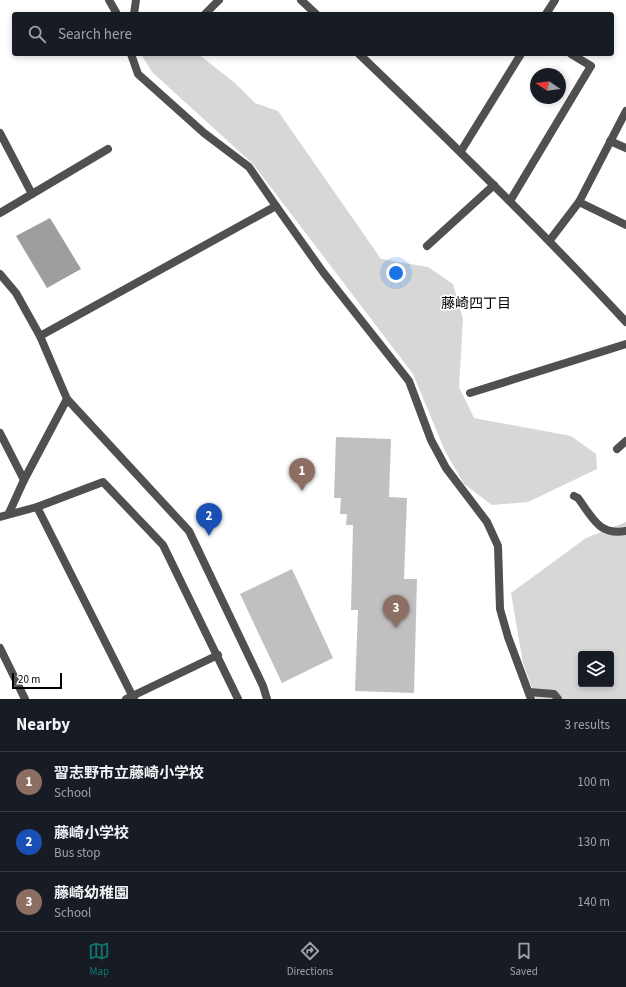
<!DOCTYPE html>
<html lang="en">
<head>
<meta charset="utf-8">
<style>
  :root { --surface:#171b24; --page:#20242c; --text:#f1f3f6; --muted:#9ea1a6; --line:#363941; --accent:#0f766e }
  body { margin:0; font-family:"Source Sans 3","Noto Sans JP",sans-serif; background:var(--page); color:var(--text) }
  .controls { position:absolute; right:12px; bottom:12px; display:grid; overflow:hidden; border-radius:4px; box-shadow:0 2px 6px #0003 }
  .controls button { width:36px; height:36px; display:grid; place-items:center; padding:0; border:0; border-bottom:1px solid var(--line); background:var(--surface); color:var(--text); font:20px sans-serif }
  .compass { position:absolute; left:530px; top:68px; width:36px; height:36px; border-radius:50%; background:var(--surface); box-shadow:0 2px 6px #0003; rotate:283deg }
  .scale { position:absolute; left:12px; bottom:10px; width:50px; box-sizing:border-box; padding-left:4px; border:2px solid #000; border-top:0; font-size:11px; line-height:14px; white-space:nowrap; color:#000; -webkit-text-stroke:3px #fff; paint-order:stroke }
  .you { position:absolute; left:396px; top:273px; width:14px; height:14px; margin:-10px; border:3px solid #fff; border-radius:50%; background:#1a73e8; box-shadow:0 0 0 6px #1a73e833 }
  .badge { display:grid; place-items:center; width:26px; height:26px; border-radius:50%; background:var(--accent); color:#fff; font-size:13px; font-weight:700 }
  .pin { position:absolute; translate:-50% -33px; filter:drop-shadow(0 1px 2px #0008) }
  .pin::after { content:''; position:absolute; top:21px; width:14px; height:12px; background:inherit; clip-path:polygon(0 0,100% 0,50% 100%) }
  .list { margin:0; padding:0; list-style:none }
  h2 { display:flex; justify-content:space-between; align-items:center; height:52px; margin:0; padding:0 16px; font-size:17px }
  h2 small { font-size:13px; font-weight:400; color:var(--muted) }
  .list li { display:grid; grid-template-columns:26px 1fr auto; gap:12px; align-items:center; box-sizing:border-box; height:60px; padding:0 16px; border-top:1px solid var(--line) }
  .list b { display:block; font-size:15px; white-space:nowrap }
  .list p { margin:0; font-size:13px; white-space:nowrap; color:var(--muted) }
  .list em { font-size:13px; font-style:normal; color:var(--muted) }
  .icon { flex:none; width:22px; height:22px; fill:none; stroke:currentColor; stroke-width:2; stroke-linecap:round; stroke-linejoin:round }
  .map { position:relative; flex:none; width:626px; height:699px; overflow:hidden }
  .search { position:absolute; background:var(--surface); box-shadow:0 2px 6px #0003; left:12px; right:12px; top:12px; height:44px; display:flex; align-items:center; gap:10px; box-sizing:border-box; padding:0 14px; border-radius:4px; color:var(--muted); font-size:15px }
  .sheet { height:232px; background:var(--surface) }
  nav { display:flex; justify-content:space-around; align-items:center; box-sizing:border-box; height:56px; border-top:1px solid var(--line); background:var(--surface); font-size:11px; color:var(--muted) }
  nav a { display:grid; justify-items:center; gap:2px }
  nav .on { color:var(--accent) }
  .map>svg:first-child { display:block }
</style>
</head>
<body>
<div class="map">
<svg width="626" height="699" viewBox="0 0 626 699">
  <rect width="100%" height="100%" fill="#fff"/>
  <g fill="#d7d7d7" fill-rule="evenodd">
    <polygon points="141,54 198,54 235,83 255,103 278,111 381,259 428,267 453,284 463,319 459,387 474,418 571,436 596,454 597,469 528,502 492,505 464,484 445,451 413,374 253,164 152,72"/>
    <path d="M626 522V699H536L523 663 511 593 586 538ZM581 654H611V684H581Z"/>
  </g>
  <polygon fill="#9e9e9e" points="50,218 81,269 47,288 16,236"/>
  <g fill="#c0c0c0">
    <polygon points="336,437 391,439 389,497 407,498 404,579 417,579 414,693 355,691 358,610 351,610 353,525 346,525 347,514 340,514 341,498 334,498"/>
    <polygon points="292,569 333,658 282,683 240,594"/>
  </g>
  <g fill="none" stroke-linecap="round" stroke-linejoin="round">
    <g stroke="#505050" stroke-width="8">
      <polyline points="134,14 136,0"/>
      <polyline points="205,14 219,0"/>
      <polyline points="0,133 32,194"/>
      <polyline points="617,449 626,441"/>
    </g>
    <g stroke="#505050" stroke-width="8">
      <polyline points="109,0 117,14"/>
      <polyline points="301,0 316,14"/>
      <polyline points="546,14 555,0"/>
      <polyline points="131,54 138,74 204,133 249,167 276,206"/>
      <path d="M359 54C450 141 540 229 626 322"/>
      <polyline points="610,141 626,148"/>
      <polyline points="461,151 521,54"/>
      <polyline points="510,201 591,66 571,54"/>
      <polyline points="579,202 626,225"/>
      <polyline points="0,213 108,149"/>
      <polyline points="550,240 579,202 626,111"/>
      <polyline points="427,246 494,185"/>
      <polyline points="0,274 16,293 40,336 67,399 189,531 263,686 267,699"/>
      <polyline points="470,393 626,344"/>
      <polyline points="0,433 24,480"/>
      <path d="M574 496 578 498C592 517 599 536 626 531"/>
      <polyline points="37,507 134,699"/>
      <polyline points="9,513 24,480 67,399"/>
      <polyline points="0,517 37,507 103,482 163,545 238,699"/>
      <polyline points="0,648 25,699"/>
      <polyline points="529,692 554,694 558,699"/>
      <polyline points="126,699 218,655"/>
    </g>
    <polyline stroke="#505050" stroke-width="8" points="40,336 276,206 323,272 409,381 431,440 446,468 487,522 498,546 500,609 508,637 531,699"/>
  </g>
  <g text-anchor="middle" stroke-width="3" stroke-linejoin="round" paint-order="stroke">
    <g font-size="14" fill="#000" stroke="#fff">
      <text x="476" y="308">藤崎四丁目</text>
    </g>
  </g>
</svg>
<div class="controls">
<button><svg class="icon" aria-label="layers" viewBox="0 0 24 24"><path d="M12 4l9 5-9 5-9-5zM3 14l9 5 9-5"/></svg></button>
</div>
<svg class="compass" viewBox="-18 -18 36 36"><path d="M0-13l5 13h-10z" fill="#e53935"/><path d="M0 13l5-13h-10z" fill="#9ea1a6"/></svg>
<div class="scale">20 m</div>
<div class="you"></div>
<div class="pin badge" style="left:302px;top:491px;background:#8d6e63">1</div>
<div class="pin badge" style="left:209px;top:536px;background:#1a4fb4">2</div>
<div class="pin badge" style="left:396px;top:628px;background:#8d6e63">3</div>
<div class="search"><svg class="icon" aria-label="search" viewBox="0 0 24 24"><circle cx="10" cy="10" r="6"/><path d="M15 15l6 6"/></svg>Search here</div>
</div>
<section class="sheet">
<h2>Nearby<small>3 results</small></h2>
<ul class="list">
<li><span class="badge" style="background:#8d6e63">1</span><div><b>習志野市立藤崎小学校</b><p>School</p></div><em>100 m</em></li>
<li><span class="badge" style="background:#1a4fb4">2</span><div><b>藤崎小学校</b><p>Bus stop</p></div><em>130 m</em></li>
<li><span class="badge" style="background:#8d6e63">3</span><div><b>藤崎幼稚園</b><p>School</p></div><em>140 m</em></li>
</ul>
</section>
<nav>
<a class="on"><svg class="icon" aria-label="map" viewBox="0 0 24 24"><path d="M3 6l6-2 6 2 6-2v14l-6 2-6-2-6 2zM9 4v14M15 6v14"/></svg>Map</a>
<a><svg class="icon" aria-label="directions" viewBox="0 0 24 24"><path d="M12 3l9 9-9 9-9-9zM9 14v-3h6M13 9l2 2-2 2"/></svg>Directions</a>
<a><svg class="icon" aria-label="saved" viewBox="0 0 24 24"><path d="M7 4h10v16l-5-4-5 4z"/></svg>Saved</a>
</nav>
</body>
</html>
